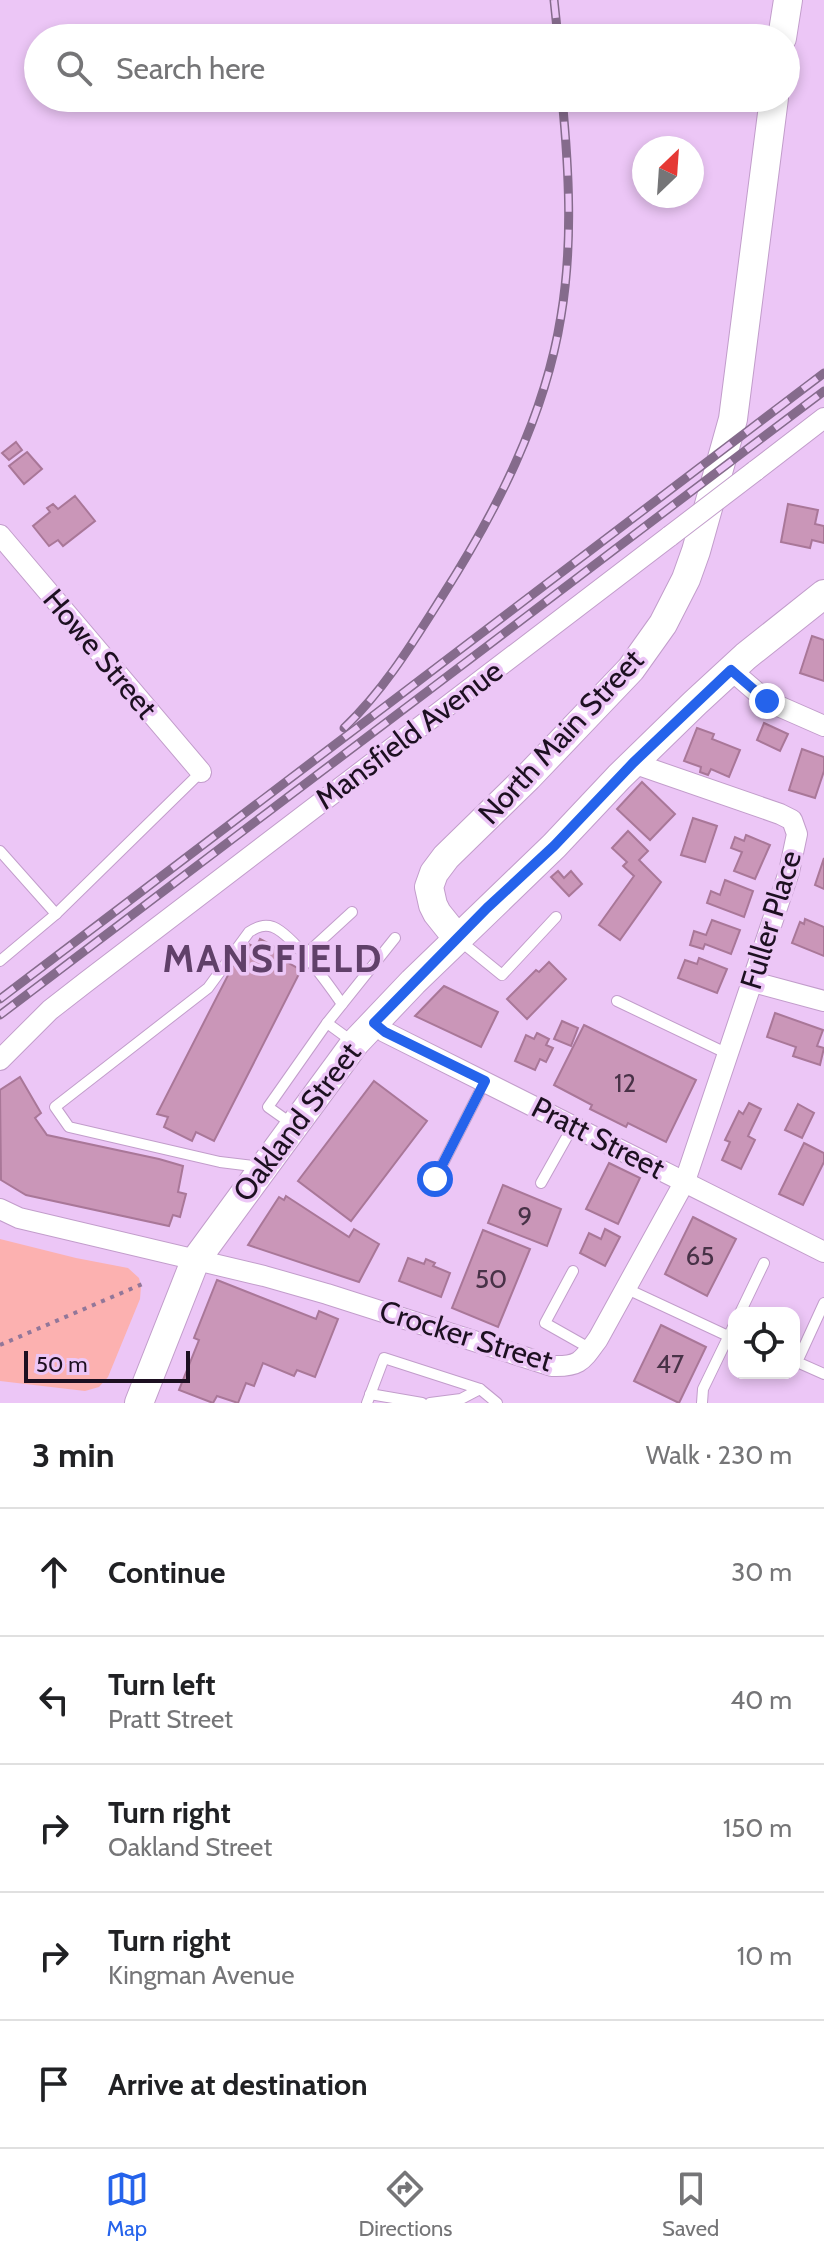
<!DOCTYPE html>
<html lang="en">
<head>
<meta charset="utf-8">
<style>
  :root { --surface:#fff; --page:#f2f2f2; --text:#202124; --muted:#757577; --line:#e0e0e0; --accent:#2563eb }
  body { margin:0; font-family:Cabin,sans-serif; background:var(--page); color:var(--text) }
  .controls { position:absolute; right:24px; bottom:24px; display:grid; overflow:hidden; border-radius:16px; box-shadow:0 4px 12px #0003 }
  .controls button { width:72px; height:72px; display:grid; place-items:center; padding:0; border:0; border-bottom:2px solid var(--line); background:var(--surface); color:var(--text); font:40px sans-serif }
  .compass { position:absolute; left:632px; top:136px; width:72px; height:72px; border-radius:50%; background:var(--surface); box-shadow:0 4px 12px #0003; rotate:25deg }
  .scale { position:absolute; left:24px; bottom:20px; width:166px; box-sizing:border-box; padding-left:8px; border:4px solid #1d1021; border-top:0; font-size:22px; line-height:28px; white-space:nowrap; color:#1d1021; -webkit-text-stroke:6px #ecc6f6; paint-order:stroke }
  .stop { position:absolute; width:24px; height:24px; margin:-18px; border:6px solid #2563eb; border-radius:50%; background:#fff }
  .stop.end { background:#2563eb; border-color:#fff; box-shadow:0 2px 8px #0008 }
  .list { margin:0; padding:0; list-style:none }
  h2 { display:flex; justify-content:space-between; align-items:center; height:104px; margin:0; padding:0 32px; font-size:34px }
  h2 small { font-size:26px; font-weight:400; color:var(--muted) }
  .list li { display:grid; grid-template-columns:52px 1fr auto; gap:24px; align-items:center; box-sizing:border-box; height:128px; padding:0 32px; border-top:2px solid var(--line) }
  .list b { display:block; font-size:30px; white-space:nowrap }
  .list p { margin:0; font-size:26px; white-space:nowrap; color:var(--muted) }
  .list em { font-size:26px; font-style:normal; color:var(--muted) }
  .icon { flex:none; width:44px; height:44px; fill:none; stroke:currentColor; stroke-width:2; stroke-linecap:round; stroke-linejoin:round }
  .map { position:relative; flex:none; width:824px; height:1403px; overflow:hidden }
  .search { position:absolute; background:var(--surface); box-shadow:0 4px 12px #0003; left:24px; right:24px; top:24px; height:88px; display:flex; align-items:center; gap:20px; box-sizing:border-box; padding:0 28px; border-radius:44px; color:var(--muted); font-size:30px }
  .sheet { height:744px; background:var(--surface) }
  nav { display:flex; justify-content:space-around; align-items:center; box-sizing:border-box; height:112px; border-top:2px solid var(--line); background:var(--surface); font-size:22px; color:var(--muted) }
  nav a { display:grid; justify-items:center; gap:4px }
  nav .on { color:var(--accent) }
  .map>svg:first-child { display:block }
</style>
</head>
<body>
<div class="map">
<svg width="824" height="1403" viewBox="0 0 824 1403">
  <rect width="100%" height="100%" fill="#ecc6f6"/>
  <polygon fill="#fcb1b0" points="0,1239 76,1258 128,1268 139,1278 141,1286 140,1299 108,1377 99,1387 85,1391 0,1381"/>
  <g fill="#ca96b8" stroke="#a97798" stroke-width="2">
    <polygon points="16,442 22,450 9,460 2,453"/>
    <polygon points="27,452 42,469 24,484 9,466"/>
    <polygon points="75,496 95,521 63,546 58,540 49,546 33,526 50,512 47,508 53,504 58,509"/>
    <polygon points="788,504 818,510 815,524 824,526 824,543 812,540 810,548 781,542"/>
    <polygon points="812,636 824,640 824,681 800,673"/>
    <polygon points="764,723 788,734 780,751 757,740"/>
    <polygon points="697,728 714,734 712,739 740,750 729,777 711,769 708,775 700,772 701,767 684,761"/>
    <polygon points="802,749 824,757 824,771 815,798 789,790"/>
    <polygon points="642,782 675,814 650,840 617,809"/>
    <polygon points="693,818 717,826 705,862 681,855"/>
    <polygon points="628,831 648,851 639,860 661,882 620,940 599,925 634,876 623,866 627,862 612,848"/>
    <polygon points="746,835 770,845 755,879 734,871 742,852 731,848 735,837 744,841"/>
    <polygon points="824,858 824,889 815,885"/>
    <polygon points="558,871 564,878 571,871 582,884 569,896 551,877"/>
    <polygon points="725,880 753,891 744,917 707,903 711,891 720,895"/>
    <polygon points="805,919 824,927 824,956 792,943 800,922 804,924"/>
    <polygon points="712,920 740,930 731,954 705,944 703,949 690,945 694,931 706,935"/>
    <polygon points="260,939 288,954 285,961 301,970 214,1141 196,1132 192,1141 164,1127 168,1117 157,1114 245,942 256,948"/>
    <polygon points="699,958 727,969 717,993 678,978 685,960 697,964"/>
    <polygon points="549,962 566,979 527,1019 507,999 536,970 539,972"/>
    <polygon points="444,986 498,1012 481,1047 415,1016"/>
    <polygon points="775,1013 823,1030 817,1046 824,1048 820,1065 793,1056 796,1047 767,1037"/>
    <polygon points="562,1021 578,1028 571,1046 554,1039"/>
    <polygon points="584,1025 696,1080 666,1142 628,1123 626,1127 590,1109 592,1105 554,1085"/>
    <polygon points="537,1033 549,1039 546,1045 553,1048 546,1062 540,1059 535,1070 515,1061 526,1035 534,1039"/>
    <polygon points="20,1077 41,1113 35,1118 47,1135 159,1159 183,1166 178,1192 186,1194 180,1217 173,1215 169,1226 26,1195 1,1180 0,1090"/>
    <polygon points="374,1081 427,1121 351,1221 298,1181"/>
    <polygon points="749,1103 761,1109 748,1136 755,1140 741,1169 722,1160 730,1142 725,1140 739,1111 743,1114"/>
    <polygon points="798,1104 814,1113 802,1138 785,1130"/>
    <polygon points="804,1143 824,1153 824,1162 803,1205 779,1194"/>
    <polygon points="609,1163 640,1178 618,1224 586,1209"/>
    <polygon points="503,1185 561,1209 547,1246 488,1223"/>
    <polygon points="286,1196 349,1237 354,1229 379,1244 359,1282 248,1245 279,1197 284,1200"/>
    <polygon points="693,1217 736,1239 707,1296 665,1274"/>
    <polygon points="605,1229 620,1237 605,1266 580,1253 589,1233 601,1239"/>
    <polygon points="483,1230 530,1249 498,1327 452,1308"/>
    <polygon points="408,1258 424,1264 426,1259 435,1263 433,1266 450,1273 441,1297 399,1281"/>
    <polygon points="217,1280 316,1319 319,1311 338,1319 315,1377 297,1370 294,1376 263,1363 254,1386 246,1383 238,1403 217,1396 213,1403 179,1390 199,1340 194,1338"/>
    <polygon points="661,1325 706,1347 679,1403 634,1381"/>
  </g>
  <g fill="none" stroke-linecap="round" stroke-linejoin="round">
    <g stroke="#c29dcb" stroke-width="12">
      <g id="lane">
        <polyline points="0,851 56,914"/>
        <polyline points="459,940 502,975 556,917"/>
        <polyline points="304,956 352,912"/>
        <polyline points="0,961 56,914 201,772"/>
        <polyline points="617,1001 728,1054"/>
        <polyline points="327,1023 353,1042"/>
        <polyline points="292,1124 268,1107 327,1023 395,938"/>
        <path d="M261 1167 220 1162 69 1127 55 1107 208 988 249 932C257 927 264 924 273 927 293 935 329 985 342 1004"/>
        <polyline points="435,1179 485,1081"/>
        <polyline points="541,1183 573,1126"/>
        <polyline points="573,1271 545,1323 591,1349"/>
        <polyline points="625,1288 728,1336"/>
        <polyline points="824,1303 797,1362 824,1374"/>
        <polyline points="740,1313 764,1263"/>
        <polyline points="370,1394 422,1403"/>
        <polyline points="367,1403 384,1358 480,1389 497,1403"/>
        <polyline points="430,1403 461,1399 480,1389"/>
        <polyline points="702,1403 703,1389 734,1325"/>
      </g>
    </g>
    <g stroke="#c29dcb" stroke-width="22">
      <g id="street">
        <polyline points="755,471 824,418"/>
        <polyline points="0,535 201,772"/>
        <polyline points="731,670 767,701 824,726"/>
        <polyline points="753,982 824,1001"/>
        <polyline points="374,1023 385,1032 824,1252"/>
        <polyline points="0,1060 50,1010 86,982 670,536"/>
        <path d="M0 1209 19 1218 264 1276 327 1294 552 1366C580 1367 582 1361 598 1339L685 1181 789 872 797 834 792 820 780 814 633 763"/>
      </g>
    </g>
    <g stroke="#c29dcb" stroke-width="30">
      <g id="secondary">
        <polyline points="782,38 788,0"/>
        <polyline points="457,938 437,913 433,905 429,887 434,873 446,857 528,777 631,669 663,624 686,579 696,551 733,419 774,98"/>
        <polyline points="139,1403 195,1261 355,1043 413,982 554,846 619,777 695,703 746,656 824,594"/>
      </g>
    </g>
    <polyline stroke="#927799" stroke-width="4" stroke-dasharray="4 6" stroke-linecap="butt" points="0,1345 147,1282"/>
    <use href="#lane" stroke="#fff" stroke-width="10"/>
    <use href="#street" stroke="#fff" stroke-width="20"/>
    <use href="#secondary" stroke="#fff" stroke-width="28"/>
    <g stroke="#856b8c" stroke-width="9">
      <g id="rail">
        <polyline points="554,0 558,38"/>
        <path d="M344 728C384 690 412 644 441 598 496 512 545 417 561 316 573 245 569 169 562 98"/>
        <polyline points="0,999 824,373"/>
        <polyline points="0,1015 824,391"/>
      </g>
    </g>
    <use href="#rail" stroke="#ecc6f6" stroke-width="6" stroke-dasharray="18" stroke-linecap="butt"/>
    <g stroke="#c29dcb" stroke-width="22" stroke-linecap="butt">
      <polyline id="street-bridge" points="670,536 755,471"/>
    </g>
    <use href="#street-bridge" stroke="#fff" stroke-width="20"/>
  </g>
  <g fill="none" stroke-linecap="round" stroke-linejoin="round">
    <polyline stroke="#2563eb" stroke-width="10" points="435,1179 485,1081 385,1032 374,1023 487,908 554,846 633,763 731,670 767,701"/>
  </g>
  <g text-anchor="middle" stroke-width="7" stroke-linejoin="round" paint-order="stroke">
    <g font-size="26" fill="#483247">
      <text x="625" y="1092">12</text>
      <text x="525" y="1225">9</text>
      <text x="700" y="1265">65</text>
      <text x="491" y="1288">50</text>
      <text x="670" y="1373">47</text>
    </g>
    <g font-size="30" fill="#1d1021" stroke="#ecc6f6">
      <text transform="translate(100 654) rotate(50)" y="10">Howe Street</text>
      <text transform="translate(409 735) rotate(-37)" y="10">Mansfield Avenue</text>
      <text transform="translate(561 737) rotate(-47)" y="10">North Main Street</text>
      <text transform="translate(771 920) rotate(-73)" y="10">Fuller Place</text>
      <text transform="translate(297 1122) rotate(-53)" y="10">Oakland Street</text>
      <text transform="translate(598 1138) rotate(27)" y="10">Pratt Street</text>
      <text transform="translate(466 1336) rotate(17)" y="10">Crocker Street</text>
    </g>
    <g font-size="38" font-weight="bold" letter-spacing="2" fill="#604069" stroke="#ecc6f6">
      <text x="273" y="972">MANSFIELD</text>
    </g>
  </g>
</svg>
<div class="controls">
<button><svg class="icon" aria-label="locate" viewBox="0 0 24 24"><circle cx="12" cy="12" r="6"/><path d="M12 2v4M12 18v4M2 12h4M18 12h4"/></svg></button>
</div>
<svg class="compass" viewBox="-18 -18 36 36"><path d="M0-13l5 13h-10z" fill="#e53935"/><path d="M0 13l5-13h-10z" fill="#757577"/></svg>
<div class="scale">50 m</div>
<div class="stop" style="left:435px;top:1179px"></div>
<div class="stop end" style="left:767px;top:701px"></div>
<div class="search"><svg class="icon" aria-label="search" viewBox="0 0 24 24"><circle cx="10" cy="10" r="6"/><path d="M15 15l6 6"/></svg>Search here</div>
</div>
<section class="sheet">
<h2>3 min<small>Walk · 230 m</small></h2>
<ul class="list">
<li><svg class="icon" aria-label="ahead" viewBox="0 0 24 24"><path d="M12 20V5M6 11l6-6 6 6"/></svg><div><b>Continue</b></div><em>30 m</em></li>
<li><svg class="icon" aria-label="left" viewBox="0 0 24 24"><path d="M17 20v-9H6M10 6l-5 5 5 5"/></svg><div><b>Turn left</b><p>Pratt Street</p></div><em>40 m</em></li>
<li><svg class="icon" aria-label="right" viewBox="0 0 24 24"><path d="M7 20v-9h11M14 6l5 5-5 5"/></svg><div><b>Turn right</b><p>Oakland Street</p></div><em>150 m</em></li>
<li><svg class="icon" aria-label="right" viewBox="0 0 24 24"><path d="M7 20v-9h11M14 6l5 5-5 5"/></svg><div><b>Turn right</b><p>Kingman Avenue</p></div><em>10 m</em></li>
<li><svg class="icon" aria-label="arrive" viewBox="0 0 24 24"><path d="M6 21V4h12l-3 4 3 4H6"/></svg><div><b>Arrive at destination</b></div></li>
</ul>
</section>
<nav>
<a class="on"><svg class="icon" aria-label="map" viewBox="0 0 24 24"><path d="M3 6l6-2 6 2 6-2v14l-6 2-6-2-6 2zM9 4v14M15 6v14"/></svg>Map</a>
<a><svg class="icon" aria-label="directions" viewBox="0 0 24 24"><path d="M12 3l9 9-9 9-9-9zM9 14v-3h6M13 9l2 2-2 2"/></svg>Directions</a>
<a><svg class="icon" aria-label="saved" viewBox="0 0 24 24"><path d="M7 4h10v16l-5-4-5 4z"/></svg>Saved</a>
</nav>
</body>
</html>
